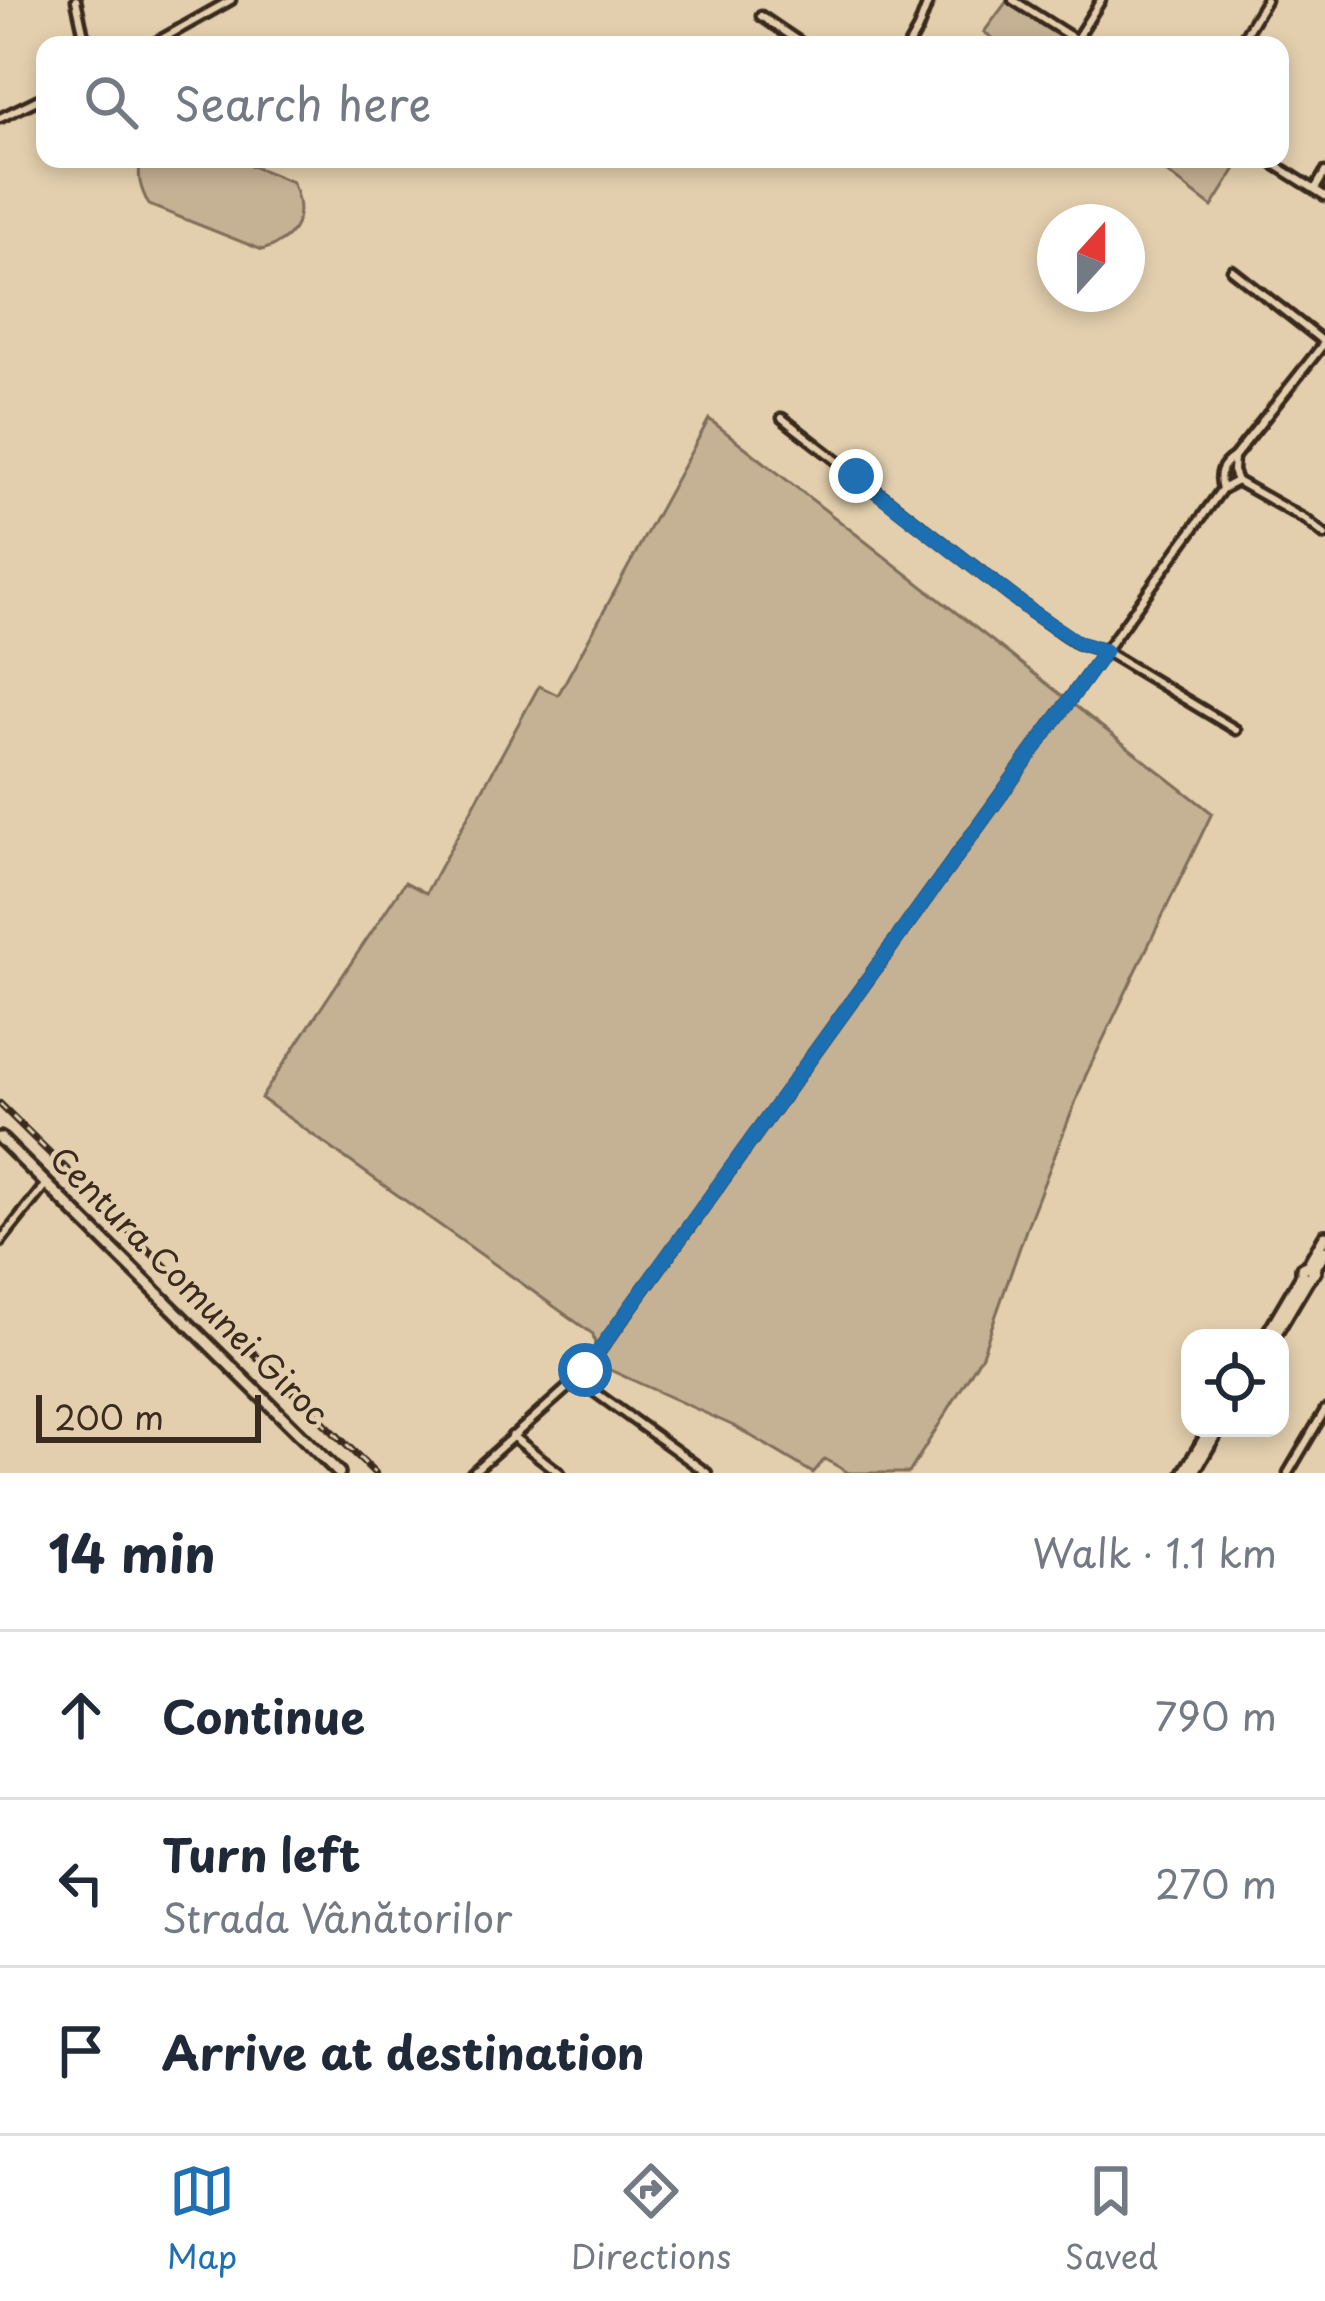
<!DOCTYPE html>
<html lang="en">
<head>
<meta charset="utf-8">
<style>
  :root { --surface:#fff; --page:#f6f6f7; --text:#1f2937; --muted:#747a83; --line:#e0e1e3; --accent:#1f6fb2 }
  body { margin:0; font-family:"Playpen Sans",sans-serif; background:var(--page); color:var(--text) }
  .controls { position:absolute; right:36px; bottom:36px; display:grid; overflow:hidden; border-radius:24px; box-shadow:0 6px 18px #0003 }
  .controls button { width:108px; height:108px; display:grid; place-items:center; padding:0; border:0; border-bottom:3px solid var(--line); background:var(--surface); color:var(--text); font:60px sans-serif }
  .compass { position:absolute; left:1037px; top:204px; width:108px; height:108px; border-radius:50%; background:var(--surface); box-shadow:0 6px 18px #0003; rotate:21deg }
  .scale { position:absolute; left:36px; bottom:30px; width:225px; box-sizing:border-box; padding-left:12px; border:6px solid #3b2a1e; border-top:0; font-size:33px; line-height:42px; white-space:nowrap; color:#3b2a1e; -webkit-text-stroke:9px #e3cfae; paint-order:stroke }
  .stop { position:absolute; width:36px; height:36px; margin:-27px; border:9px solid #1f6fb2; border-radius:50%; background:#fff }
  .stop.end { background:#1f6fb2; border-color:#fff; box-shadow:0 3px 12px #0008 }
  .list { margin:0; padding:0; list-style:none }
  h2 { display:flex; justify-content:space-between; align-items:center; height:156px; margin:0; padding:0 48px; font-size:51px }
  h2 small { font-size:39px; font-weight:400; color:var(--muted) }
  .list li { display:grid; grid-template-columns:78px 1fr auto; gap:36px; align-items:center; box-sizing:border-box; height:168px; padding:0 48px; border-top:3px solid var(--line) }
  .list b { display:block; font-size:45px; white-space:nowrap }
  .list p { margin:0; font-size:39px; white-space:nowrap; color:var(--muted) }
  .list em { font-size:39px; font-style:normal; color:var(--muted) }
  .icon { flex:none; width:66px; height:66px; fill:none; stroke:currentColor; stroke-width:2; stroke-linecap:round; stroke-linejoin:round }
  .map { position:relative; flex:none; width:1325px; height:1473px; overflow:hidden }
  .search { position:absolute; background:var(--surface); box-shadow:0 6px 18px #0003; left:36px; right:36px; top:36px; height:132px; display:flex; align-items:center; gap:30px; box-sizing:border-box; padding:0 42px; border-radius:24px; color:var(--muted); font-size:45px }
  .sheet { height:660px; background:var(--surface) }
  nav { display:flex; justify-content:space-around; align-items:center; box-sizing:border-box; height:168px; border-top:3px solid var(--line); background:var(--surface); font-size:33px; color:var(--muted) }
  nav a { display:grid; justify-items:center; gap:6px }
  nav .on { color:var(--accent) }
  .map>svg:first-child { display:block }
</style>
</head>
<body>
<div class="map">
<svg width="1325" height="1473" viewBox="0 0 1325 1473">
  <rect width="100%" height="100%" fill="#e3cfae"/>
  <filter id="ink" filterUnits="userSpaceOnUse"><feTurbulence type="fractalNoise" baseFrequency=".00833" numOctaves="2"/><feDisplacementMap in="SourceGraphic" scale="24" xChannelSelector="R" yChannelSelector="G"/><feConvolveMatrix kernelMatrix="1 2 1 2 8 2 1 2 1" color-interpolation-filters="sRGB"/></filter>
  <g filter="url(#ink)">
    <g fill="#c5b194" stroke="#806e59" stroke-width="3">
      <polygon points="1007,1 1076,45 1001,45 984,32"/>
      <path d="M141 159H235L292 182C307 216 298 239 262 250L149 205C140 188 137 177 141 159Z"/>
      <polygon points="1149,159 1242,159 1212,207"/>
      <polygon points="709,419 1212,813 1086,1075 1028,1224 982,1355 909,1473 849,1473 825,1459 813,1473 736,1427 599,1365 593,1334 261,1098 405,882 426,893 539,686 558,695"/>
    </g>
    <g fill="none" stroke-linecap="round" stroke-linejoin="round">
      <g stroke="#3b2a1e" stroke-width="15">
        <g id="street">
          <polyline points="76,0 86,45"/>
          <polyline points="1013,0 1084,45"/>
          <polyline points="761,16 804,45"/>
          <polyline points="1076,40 1101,0"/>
          <polyline points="151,45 231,0"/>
          <polyline points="909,45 918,29 929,0"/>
          <polyline points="1239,45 1266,0"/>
          <polyline points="0,118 45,96"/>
          <polyline points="1266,159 1325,196"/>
          <polyline points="1315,189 1325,172"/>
          <polyline points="1232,270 1324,342"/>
          <polyline points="782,418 1032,612 1077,643 1105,651 1236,730"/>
          <polyline points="1234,457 1233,471 1237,481 1306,520 1325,535"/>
          <path d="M1222 489C1218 474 1221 465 1234 457L1325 342"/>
          <polyline points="0,1242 46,1184"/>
          <polyline points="578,1380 707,1473"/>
          <polyline points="512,1436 560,1473"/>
          <polyline points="472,1473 577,1379 599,1351 1222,489 1237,481"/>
          <polyline points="1288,1473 1325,1410"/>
        </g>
      </g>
      <g stroke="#3b2a1e" stroke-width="18">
        <g id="secondary">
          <polyline points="0,1138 339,1473"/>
          <polyline points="1308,1265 1315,1272 1308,1279 1302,1275 1302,1268 1308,1265 1325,1236"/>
          <polyline points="1314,1269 1325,1251"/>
          <polyline points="1265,1338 1302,1275"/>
          <polyline points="1273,1338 1308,1279"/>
          <polyline points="1184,1473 1211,1428"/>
          <polyline points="1193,1473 1219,1428"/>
        </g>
      </g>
      <use href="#street" stroke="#e3cfae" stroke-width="6"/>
      <use href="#secondary" stroke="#e3cfae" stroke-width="9"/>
      <g stroke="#3b2a1e" stroke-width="8">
        <polyline id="rail" points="0,1104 375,1473"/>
      </g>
      <use href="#rail" stroke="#e3cfae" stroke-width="3" stroke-dasharray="9" stroke-linecap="butt"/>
    </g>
  </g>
  <g fill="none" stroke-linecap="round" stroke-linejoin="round" filter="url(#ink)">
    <polyline stroke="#1f6fb2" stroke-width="15" points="585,1370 1105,651 1078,643 1032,612 856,476"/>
  </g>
  <g text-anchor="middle" stroke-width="9" stroke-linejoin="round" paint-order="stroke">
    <g font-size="33" fill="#3b2a1e" stroke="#e3cfae">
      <text transform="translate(189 1286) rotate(45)" y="12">Centura Comunei Giroc</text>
    </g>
  </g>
</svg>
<div class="controls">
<button><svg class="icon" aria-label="locate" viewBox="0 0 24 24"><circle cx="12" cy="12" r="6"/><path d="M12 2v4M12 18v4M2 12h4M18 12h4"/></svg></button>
</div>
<svg class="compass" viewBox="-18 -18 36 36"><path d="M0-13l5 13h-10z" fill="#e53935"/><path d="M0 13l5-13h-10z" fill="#747a83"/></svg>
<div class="scale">200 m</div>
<div class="stop" style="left:585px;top:1370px"></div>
<div class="stop end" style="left:856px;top:476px"></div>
<div class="search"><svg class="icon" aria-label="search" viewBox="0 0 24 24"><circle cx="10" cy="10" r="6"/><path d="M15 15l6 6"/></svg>Search here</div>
</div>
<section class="sheet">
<h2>14 min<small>Walk · 1.1 km</small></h2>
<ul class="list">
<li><svg class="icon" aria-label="ahead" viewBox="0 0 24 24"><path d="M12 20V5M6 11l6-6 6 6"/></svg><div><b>Continue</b></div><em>790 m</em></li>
<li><svg class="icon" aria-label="left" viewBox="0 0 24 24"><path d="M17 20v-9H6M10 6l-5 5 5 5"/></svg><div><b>Turn left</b><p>Strada Vânătorilor</p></div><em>270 m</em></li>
<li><svg class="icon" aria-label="arrive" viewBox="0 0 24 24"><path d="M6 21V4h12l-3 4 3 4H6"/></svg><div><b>Arrive at destination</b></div></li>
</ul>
</section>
<nav>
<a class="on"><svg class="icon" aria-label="map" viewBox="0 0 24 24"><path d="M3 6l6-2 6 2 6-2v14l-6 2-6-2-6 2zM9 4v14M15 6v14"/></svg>Map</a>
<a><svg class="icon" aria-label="directions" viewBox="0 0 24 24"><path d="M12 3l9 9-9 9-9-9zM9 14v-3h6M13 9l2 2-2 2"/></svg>Directions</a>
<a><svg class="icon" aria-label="saved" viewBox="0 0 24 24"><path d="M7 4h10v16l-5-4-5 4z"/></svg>Saved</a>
</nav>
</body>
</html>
